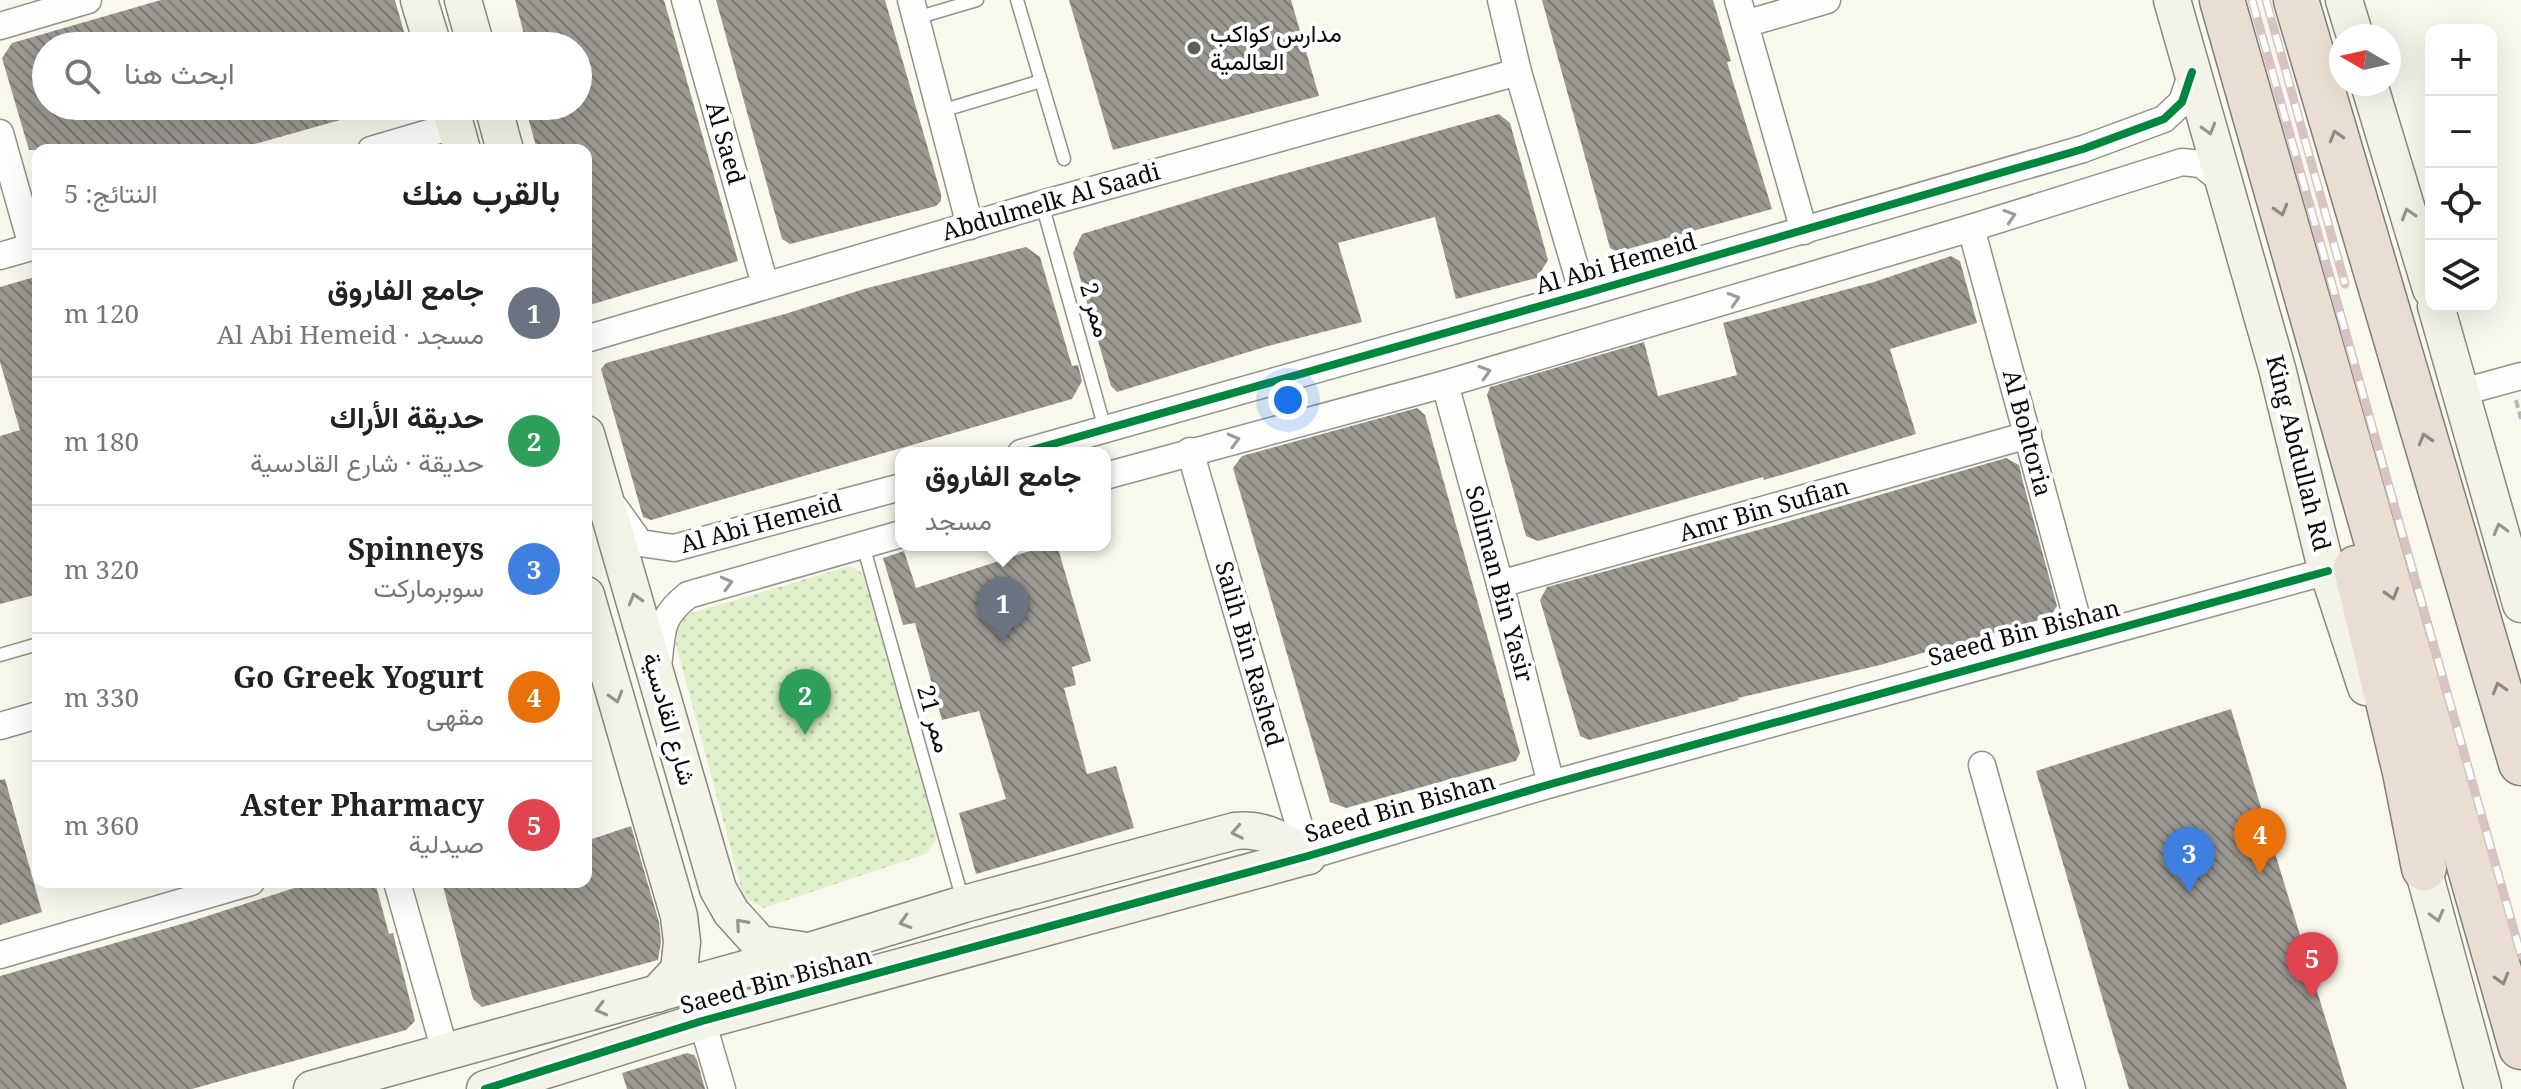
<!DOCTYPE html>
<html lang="ar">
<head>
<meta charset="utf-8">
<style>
  :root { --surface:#fff; --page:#f2f2f2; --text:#222; --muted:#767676; --line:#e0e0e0; --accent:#111827 }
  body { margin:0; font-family:"Noto Serif",Vazirmatn,serif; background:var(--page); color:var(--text); direction:rtl }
  .controls { position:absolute; right:24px; top:24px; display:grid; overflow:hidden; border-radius:16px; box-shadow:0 8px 32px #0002 }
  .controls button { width:72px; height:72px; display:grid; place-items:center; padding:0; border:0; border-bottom:2px solid var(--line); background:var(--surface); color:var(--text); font:40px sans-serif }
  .compass { position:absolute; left:2329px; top:24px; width:72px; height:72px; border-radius:50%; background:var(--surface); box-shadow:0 8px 32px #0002; rotate:279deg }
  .you { position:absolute; left:1288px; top:400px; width:28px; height:28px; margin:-20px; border:6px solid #fff; border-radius:50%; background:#1a73e8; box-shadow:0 0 0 12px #1a73e833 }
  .badge { display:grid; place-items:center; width:52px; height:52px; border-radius:50%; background:var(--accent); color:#fff; font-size:26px; font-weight:700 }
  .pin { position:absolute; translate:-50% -66px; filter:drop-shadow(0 2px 4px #0008) }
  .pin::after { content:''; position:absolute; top:42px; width:28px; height:24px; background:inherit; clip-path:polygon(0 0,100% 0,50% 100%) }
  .popup { position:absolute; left:895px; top:447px; width:216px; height:104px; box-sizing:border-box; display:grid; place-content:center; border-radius:16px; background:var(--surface); filter:drop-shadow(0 2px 6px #0005); font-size:26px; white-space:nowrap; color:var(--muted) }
  .popup b { font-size:30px; color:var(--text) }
  .popup::after { content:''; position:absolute; left:50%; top:100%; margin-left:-16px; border:16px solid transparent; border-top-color:var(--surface) }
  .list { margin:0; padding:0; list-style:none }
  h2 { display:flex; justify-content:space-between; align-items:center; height:104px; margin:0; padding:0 32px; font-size:34px }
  h2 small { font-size:26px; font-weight:400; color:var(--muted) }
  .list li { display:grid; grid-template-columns:52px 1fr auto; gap:24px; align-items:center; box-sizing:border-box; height:128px; padding:0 32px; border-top:2px solid var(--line) }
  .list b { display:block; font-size:30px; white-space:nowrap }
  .list p { margin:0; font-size:26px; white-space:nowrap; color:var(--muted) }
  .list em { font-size:26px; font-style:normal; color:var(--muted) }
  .icon { flex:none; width:44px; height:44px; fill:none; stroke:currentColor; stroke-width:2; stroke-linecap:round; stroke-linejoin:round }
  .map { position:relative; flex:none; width:2521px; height:1089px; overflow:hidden; direction:ltr }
  .search { position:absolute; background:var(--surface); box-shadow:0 8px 32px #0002; left:32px; top:32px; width:560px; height:88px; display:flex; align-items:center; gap:20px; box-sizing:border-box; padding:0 28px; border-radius:44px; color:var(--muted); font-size:30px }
  .panel { position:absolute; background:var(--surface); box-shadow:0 8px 32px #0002; left:32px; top:144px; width:560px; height:744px; border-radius:16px; direction:rtl }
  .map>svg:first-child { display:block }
</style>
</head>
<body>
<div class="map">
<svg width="2521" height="1089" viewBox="0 0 2521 1089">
  <defs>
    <pattern id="grass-dots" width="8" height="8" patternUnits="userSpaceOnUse" patternTransform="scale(2)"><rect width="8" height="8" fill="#e0f0cb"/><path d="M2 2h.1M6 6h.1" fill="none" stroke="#bfccad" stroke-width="1.8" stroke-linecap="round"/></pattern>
    <pattern id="building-back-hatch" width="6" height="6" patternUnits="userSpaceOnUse" patternTransform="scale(2)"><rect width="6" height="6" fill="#9c9993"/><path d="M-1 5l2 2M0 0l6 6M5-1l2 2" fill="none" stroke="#7d7b76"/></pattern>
  </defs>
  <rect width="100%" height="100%" fill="#f9f8ed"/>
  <polygon fill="url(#grass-dots)" points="850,566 867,576 937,838 926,854 763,908 744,898 673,633 681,616"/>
  <g fill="url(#building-back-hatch)">
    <polygon points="161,0 395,0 408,46 46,46 46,106 372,106 372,111 234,150 29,150 2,58 12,43"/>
    <polygon points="515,0 664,0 738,261 593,304 586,298 586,150 537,150 525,106 578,106 578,46 527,46"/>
    <polygon points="716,0 885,0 941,194 941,201 936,206 790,244 782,239"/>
    <polygon points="1069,0 1291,0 1319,96 1113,150"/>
    <polygon points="1542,0 1713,0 1731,61 1727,62 1772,209 1617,252 1610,248"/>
    <polygon points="1499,114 1510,123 1548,260 1537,278 1456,299 1435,217 1338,243 1362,322 1268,346 1117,392 1111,386 1073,253 1082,234 1237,187"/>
    <polygon points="1026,247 1040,257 1072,366 1078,365 1082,381 1072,399 651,520 643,517 601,369 606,363 785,314 864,289"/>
    <polygon points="1951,256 1960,261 1977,323 1890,349 1916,434 1802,469 1764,480 1763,477 1538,541 1526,536 1487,395 1490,387 1644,342 1658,396 1737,375 1723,323 1874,282"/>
    <polygon points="38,276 38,594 0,604 0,436 20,430 0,362 0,287"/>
    <polygon points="1417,408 1425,415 1520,753 1516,761 1346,808 1330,802 1233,468 1242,456"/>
    <polygon points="2006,458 2019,465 2023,482 2057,606 2050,617 1880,665 1738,698 1739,700 1589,740 1580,736 1540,600 1547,587 1773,526"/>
    <polygon points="1048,545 1057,545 1091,661 1072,667 1076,685 1064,688 1087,774 1116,766 1134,828 976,874 959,813 1006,799 979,711 942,720 915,623 903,625 883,558 904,551 916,588"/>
    <polygon points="2231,709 2347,1089 2129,1089 2036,771"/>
    <polygon points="5,779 42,912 0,925 0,780"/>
    <polygon points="631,826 659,922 661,942 658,960 482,1007 473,999 443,886 455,882 586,882 586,841"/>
    <polygon points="313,882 375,882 389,934 393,933 415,1021 406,1030 192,1089 0,1089 0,976 192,921"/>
    <polygon points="687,1053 694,1055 697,1060 705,1089 627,1089 622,1073"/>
  </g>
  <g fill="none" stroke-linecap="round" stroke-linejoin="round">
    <g stroke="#92918c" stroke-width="15">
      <g id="lane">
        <polyline points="1017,0 1064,159"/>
        <polyline points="916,18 977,0"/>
        <polyline points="941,111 1041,81"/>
        <polyline points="1042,204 1105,429"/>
        <polyline points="863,545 963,901"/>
        <polyline points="0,655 38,644"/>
      </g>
    </g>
    <g stroke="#92918c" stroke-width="29">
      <g id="street">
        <polyline points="685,0 765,285"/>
        <polyline points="911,0 970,226"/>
        <polyline points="1501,0 1518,72 1583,294"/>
        <polyline points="1738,0 1804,231"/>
        <polyline points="1745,24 1827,0"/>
        <polyline points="0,26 88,0"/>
        <polyline points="0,133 32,246"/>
        <polyline points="371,150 456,125"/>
        <polyline points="1971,228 2082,637"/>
        <polyline points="0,256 38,245"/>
        <polyline points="586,339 1042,204 1518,72"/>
        <polyline points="1445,384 1500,584 1551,784"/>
        <polyline points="2462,392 2521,376"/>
        <polyline points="1190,451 1308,856 1551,784 2328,571"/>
        <polyline points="1021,453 1583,294 2083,149 2164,119 2182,102 2192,72"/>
        <polyline points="1105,476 1445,384 1971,228 2182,162 2201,164 2224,182"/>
        <polyline points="615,508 640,543 674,548 901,487"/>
        <polyline points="1500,584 2028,435"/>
        <path d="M658 666C663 631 658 619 688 595L901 534"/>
        <polyline points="0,726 38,715"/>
        <polyline points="1982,765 2072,1089"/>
        <polyline points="397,882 445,1051"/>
        <polyline points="0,955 251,882"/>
        <polyline points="702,1021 722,1089"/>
      </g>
    </g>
    <g stroke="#888883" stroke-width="39">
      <g id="secondary">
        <polyline points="419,0 433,46"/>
        <polyline points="463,0 476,46"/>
        <polyline points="2172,0 2277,368 2323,556 2366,687"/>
        <polyline points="2344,0 2355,36"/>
        <polyline points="2369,84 2431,289"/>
        <polyline points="450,106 462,150"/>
        <polyline points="493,106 505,150"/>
        <polyline points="2436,306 2521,604"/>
        <polyline points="586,434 718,889 731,912 760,944 801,950"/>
        <polyline points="586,595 679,916 682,942 679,970 657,994"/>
        <polyline points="2416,843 2483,1089"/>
        <path d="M312 1089 810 951 964 904 1235 831C1266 828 1283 841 1308 856"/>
        <polyline points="485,1089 702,1021 1308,856"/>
      </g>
    </g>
    <g stroke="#7f7e7a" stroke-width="47">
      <g id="highway">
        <polyline points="2222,0 2521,1047"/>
        <polyline points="2296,0 2521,763"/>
        <polyline points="2356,568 2405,772 2424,868"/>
      </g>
    </g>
    <polyline stroke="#b7b7b5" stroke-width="4" stroke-dasharray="8 4" stroke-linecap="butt" points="2516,400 2521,419"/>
    <use href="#lane" stroke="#fefefc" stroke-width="12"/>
    <use href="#street" stroke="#fefefc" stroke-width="26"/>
    <use href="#secondary" stroke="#f4f3e7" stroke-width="36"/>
    <use href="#highway" stroke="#eaded2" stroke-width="44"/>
    <g stroke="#d6c3c2" stroke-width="9">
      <g id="rail">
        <polyline points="2252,0 2521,955"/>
        <polyline points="2266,0 2345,284"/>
      </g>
    </g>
    <use href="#rail" stroke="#fff" stroke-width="6" stroke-dasharray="18" stroke-linecap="butt"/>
    <g stroke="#fff" stroke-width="13">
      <g id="cycleway">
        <polyline points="1021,453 1583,294 2083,149 2164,119 2182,102 2192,72"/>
        <polyline points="485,1089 702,1021 1308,856 1551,784 2328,571"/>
      </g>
    </g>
    <use href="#cycleway" stroke="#00873e" stroke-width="8"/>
  </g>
  <defs><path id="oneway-chevron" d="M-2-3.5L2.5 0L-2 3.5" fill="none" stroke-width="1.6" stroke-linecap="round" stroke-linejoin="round" transform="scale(2)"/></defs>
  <g stroke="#96968f">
    <use href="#oneway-chevron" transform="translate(2209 129) rotate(74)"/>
    <use href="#oneway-chevron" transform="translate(2408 214) rotate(-107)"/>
    <use href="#oneway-chevron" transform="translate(2500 529) rotate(-105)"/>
    <use href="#oneway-chevron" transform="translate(635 599) rotate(-106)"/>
    <use href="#oneway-chevron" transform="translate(616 697) rotate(74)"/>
    <use href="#oneway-chevron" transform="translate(1237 832) rotate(169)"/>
    <use href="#oneway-chevron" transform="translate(2437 916) rotate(75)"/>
    <use href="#oneway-chevron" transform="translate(905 922) rotate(163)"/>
    <use href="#oneway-chevron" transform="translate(741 924) rotate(-131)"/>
    <use href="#oneway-chevron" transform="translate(601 1009) rotate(165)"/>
  </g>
  <g stroke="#908982">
    <use href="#oneway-chevron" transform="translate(2336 136) rotate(-106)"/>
    <use href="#oneway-chevron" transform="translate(2281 210) rotate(74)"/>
    <use href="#oneway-chevron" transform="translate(2425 439) rotate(-106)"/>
    <use href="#oneway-chevron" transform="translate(2392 594) rotate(74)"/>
    <use href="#oneway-chevron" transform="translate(2499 688) rotate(-106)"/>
    <use href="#oneway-chevron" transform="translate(2502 979) rotate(74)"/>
  </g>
  <g stroke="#9c9c9b">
    <use href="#oneway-chevron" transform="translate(2010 216) rotate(-18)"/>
    <use href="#oneway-chevron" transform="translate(1734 299) rotate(-17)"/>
    <use href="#oneway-chevron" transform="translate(1485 372) rotate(-17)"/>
    <use href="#oneway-chevron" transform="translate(1234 440) rotate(-15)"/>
    <use href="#oneway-chevron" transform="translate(727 583) rotate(-15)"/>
  </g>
  <circle fill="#5e5d59" stroke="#fff" stroke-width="3" cx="1194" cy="48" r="8"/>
  <g text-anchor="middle" stroke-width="8" stroke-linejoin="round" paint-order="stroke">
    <g font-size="24" fill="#0a0a0a" stroke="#fff" text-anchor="start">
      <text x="1210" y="42">مدارس كواكب<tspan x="1210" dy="28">العالمية</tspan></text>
    </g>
    <g font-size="24" fill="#0a0a0a" stroke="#fff">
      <text transform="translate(725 143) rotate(74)" y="8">Al Saed</text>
      <text transform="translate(1051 202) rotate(-16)" y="8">Abdulmelk Al Saadi</text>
      <text transform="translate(1616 264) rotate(-16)" y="8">Al Abi Hemeid</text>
      <text transform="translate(1095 310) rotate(74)" y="8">ممر 2</text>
      <text transform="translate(2027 433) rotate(75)" y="8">Al Bohtoria</text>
      <text transform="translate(2298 453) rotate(76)" y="8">King Abdullah Rd</text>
      <text transform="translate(1764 510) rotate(-16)" y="8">Amr Bin Sufian</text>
      <text transform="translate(761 524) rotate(-15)" y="8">Al Abi Hemeid</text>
      <text transform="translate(1499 584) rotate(75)" y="8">Soliman Bin Yasir</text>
      <text transform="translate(2024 633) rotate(-15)" y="8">Saeed Bin Bishan</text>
      <text transform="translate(1249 654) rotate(74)" y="8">Salih Bin Rashed</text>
      <text transform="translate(669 719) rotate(74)" y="8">شارع القادسية</text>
      <text transform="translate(934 719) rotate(74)" y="8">ممر 21</text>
      <text transform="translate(1400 808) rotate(-16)" y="8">Saeed Bin Bishan</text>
      <text transform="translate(776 981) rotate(-15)" y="8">Saeed Bin Bishan</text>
    </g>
  </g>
</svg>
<div class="controls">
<button>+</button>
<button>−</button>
<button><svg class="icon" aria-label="locate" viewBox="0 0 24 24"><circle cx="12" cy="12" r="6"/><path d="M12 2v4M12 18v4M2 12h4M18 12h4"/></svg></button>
<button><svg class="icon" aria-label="layers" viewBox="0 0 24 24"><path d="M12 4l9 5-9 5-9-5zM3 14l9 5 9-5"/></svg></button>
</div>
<svg class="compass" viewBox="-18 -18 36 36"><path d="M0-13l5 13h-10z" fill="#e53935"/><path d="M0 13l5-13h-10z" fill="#767676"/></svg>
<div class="you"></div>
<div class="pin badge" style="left:1003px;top:643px;background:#6b7280">1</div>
<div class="popup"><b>جامع الفاروق</b>مسجد</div>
<div class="pin badge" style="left:805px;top:735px;background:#2e9e5b">2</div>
<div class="pin badge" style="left:2189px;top:893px;background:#3f7fe0">3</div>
<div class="pin badge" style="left:2260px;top:874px;background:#e8710a">4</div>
<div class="pin badge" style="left:2312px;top:998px;background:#e0444e">5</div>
<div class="search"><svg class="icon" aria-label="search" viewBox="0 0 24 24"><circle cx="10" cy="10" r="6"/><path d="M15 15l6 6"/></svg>ابحث هنا</div>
<section class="panel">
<h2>بالقرب منك<small>النتائج: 5</small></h2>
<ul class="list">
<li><span class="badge" style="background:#6b7280">1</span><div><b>جامع الفاروق</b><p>مسجد · Al Abi Hemeid</p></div><em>120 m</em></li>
<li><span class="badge" style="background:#2e9e5b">2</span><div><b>حديقة الأراك</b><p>حديقة · شارع القادسية</p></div><em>180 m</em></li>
<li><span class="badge" style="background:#3f7fe0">3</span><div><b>Spinneys</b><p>سوبرماركت</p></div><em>320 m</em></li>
<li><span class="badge" style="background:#e8710a">4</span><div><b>Go Greek Yogurt</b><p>مقهى</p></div><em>330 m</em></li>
<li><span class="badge" style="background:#e0444e">5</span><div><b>Aster Pharmacy</b><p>صيدلية</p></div><em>360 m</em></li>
</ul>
</section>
</div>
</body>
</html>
